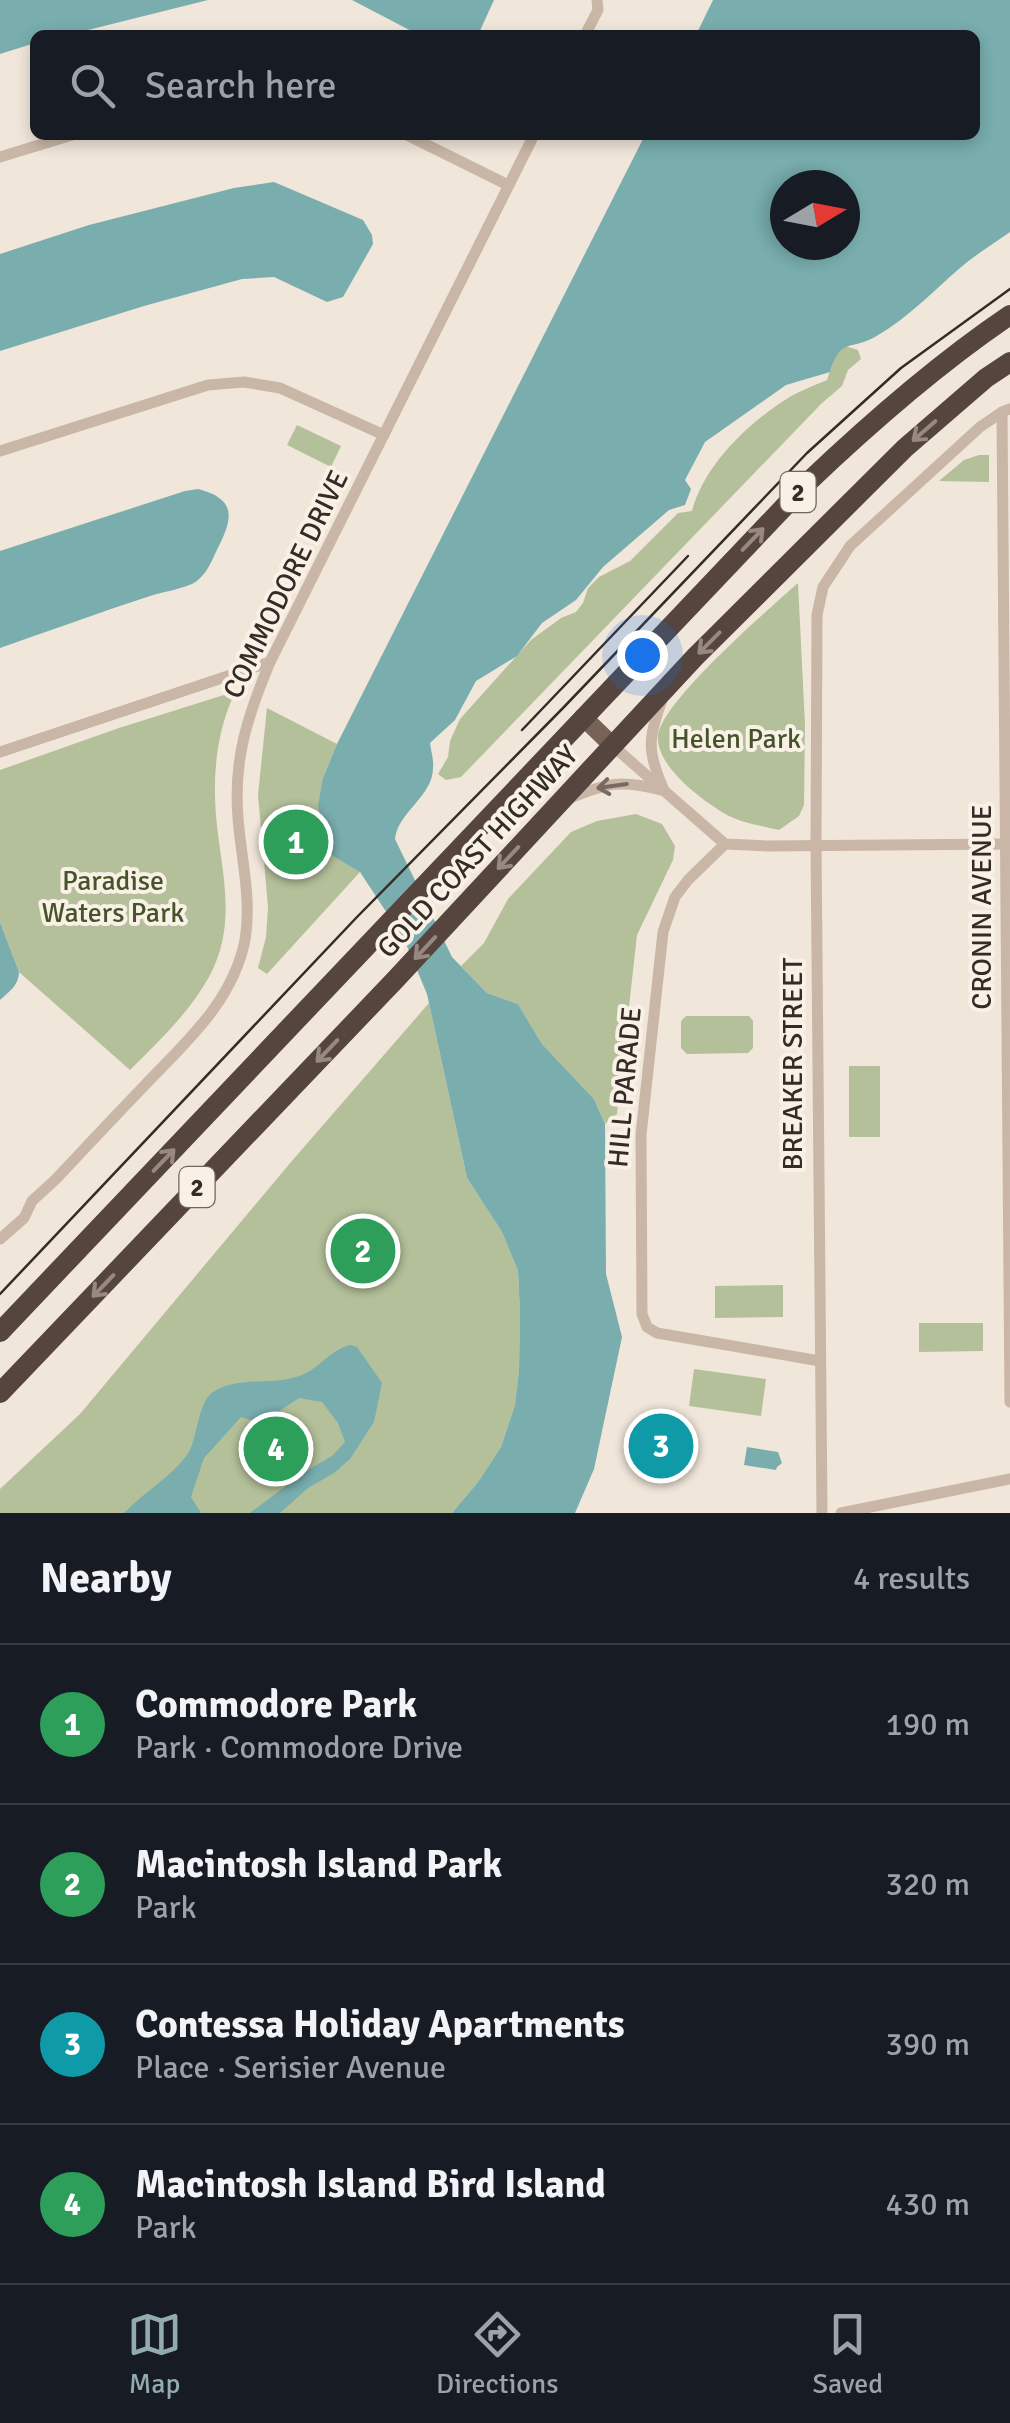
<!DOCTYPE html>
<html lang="en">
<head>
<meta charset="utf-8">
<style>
  :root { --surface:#171b24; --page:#20242c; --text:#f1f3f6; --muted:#9ea1a6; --line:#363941; --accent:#92abae }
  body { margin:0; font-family:Signika,sans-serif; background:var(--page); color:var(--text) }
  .compass { position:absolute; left:770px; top:170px; width:90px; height:90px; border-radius:50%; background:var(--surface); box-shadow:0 5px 15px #0003; rotate:80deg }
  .you { position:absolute; left:642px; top:655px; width:35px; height:35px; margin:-25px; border:8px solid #fff; border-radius:50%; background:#1a73e8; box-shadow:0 0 0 15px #1a73e833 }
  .badge { display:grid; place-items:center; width:65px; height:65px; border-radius:50%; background:var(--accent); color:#fff; font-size:32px; font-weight:700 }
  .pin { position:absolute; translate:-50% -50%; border:5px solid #fff; box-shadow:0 2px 10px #0006 }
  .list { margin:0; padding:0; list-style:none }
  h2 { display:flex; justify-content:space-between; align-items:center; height:130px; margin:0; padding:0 40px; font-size:42px }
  h2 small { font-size:32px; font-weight:400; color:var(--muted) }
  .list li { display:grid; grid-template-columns:65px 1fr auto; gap:30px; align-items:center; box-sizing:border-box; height:160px; padding:0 40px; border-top:2px solid var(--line) }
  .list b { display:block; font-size:38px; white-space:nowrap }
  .list p { margin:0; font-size:32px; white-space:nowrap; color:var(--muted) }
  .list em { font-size:32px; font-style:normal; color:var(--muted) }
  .icon { flex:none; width:55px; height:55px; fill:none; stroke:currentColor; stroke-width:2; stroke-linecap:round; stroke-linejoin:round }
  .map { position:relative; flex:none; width:1010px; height:1513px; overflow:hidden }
  .search { position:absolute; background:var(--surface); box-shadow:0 5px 15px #0003; left:30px; right:30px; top:30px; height:110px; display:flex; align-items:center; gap:25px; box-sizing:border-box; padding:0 35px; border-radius:15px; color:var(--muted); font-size:38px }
  .sheet { height:770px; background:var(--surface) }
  nav { display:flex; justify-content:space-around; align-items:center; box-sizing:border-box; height:140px; border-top:2px solid var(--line); background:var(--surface); font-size:28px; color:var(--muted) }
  nav a { display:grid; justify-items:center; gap:5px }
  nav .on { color:var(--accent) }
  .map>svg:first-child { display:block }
</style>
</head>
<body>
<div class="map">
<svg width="1010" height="1513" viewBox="0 0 1010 1513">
  <rect width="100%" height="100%" fill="#f1e6da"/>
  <g fill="#b4c09a">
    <path d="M845 346 858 350 861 359 848 370 842 386 821 404 461 777 446 780 438 774 448 757 450 741 460 719 531 640 561 618 576 612 583 603 588 588 599 577 630 561 678 513 692 511C704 466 746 425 785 400 797 392 813 386 827 380L836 353Z"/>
    <polygon points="297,425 341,446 331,467 287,445"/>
    <polygon points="979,455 989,455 989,482 939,481 964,460"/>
    <path d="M798 583 805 725 804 805 799 816 779 830C763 826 742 823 727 815 703 801 656 767 658 736 661 702 770 608 798 583Z"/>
    <path d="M227 694 232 699C219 729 214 764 215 797 216 859 242 916 209 977 189 1013 159 1041 130 1070L19 972 0 922V770L119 728Z"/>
    <polygon points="267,708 337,744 323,778 360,872 267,974 258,968 266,937 268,907 258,795"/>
    <polygon points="636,814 662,824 675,846 673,860 637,935 617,1114 605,1124 594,1099 542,1044 518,1004 487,993 461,966 484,943 508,899 571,832 597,821"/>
    <polygon points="429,1003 467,1178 502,1232 518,1271 520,1313 519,1370 515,1405 501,1447 478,1482 452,1513 0,1513 0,1489 80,1414 291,1162"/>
    <polygon points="686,1016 749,1016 753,1021 753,1048 748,1053 687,1054 681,1048 681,1021"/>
    <rect x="849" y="1066" width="31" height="71"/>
    <polygon points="783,1285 783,1317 715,1318 715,1286"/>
    <polygon points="919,1323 983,1323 983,1351 919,1352"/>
    <polygon points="694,1369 766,1379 761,1416 689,1406"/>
  </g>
  <g fill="#79adae" fill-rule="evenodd">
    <polygon points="0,0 208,0 68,35 35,35 35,43 0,54"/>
    <polygon points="352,0 494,0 478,35 419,35"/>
    <path d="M713 0H1010V232C993 244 975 255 960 268 932 292 907 319 875 337 849 351 841 337 830 372L786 385 705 442 685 480 691 489 685 505 669 510 603 567 576 600 542 623 517 656 476 681 455 720 430 743C431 751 434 760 433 768 433 796 398 812 395 839L452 957 487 993 518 1004 542 1044 594 1099 605 1124 606 1274 622 1337 594 1469 575 1513H452L478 1482 501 1447 515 1405 519 1370 520 1313 518 1271 502 1232 467 1178 427 994 404 939 360 872 333 856 323 828 318 806 323 778 337 744 645 135H975V35H696ZM785 185H845V245H785Z"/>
    <polygon points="274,182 363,220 372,235 373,244 343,297 327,302 274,277 242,279 144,306 0,351 0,254 89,225 234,188"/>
    <path d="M198 489C242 500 230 524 215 554 210 565 204 578 192 584 178 590 161 592 147 597 98 613 49 631 0 648V551L185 491Z"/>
    <path d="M0 922 19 972C19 985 9 992 0 1000Z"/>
    <path d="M350 1345 357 1347 382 1383 374 1422 350 1459 334 1473 308 1488 280 1513H250L306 1471 332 1456 345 1442 338 1423 322 1402 299 1398 261 1423 241 1417 204 1458 191 1497 201 1513H124C144 1492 170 1478 187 1455 198 1439 197 1403 213 1392 239 1375 278 1387 304 1374 321 1366 331 1350 350 1345Z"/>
    <polygon points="747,1447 778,1452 782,1463 777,1467 776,1470 744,1465"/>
  </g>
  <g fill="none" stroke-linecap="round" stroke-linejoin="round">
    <g stroke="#c9b6a6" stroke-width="11">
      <polyline points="585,35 598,10 597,0"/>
      <polyline points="407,135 508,185"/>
      <polyline points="0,157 72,135"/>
      <polyline points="1002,412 1010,1402"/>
      <polyline points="0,451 208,385 244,382 280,388 384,435"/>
      <path d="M662 700C648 738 647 751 663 788"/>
      <polyline points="613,746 725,844 767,846 1010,844"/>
      <polyline points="0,752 270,662"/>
      <path d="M568 799C607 783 620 779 661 790"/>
      <polyline points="725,844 688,880 675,897 663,932 641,1135 642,1314 647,1327 657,1333 820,1361"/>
      <path d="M0 1239 24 1218 32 1201 56 1179C86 1147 116 1115 146 1084 187 1041 233 1001 245 940 252 900 241 858 238 818 233 759 248 715 270 662L534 135"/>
      <polyline points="822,1513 816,845 817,615 823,587 850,546 980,427 1002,412 1010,409"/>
      <polyline points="841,1513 1010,1479"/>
    </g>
    <polyline stroke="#776258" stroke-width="18" points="583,717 613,746"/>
    <g stroke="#56453e" stroke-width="20">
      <path d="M0 1332 805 485C869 424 936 365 1010 315"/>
      <polyline points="0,1393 395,980 695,657 905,448 986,378 1010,362"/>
    </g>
    <g stroke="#352b27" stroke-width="2.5">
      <polyline points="522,730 688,556"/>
      <polyline points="0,1294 357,917 563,708 807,453 901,368 1010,289"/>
    </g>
  </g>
  <defs><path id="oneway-shaft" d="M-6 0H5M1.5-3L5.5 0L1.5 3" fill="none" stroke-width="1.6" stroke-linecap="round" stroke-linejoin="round" transform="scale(2.5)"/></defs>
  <g stroke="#978981">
    <use href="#oneway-shaft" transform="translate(924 431) rotate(139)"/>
    <use href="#oneway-shaft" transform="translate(753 539) rotate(-46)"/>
    <use href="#oneway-shaft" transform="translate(709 643) rotate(135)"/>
    <use href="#oneway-shaft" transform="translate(508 858) rotate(133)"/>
    <use href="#oneway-shaft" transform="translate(425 948) rotate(133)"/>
    <use href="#oneway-shaft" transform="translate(327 1051) rotate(134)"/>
    <use href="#oneway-shaft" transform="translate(164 1160) rotate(-46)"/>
    <use href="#oneway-shaft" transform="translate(103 1286) rotate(134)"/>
  </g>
  <use stroke="#786a60" href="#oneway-shaft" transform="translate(612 786) rotate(172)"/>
  <g text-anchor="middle" stroke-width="8" stroke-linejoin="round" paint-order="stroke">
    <g fill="#f9f0e6" stroke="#706660" stroke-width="2.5">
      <rect x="780.5" y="472" width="35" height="40" rx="8"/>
      <rect x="179.5" y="1167" width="35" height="40" rx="8"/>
    </g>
    <g font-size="25" font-weight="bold" fill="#352b27">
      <text x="798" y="501">2</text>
      <text x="197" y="1196">2</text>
    </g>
    <g font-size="28" fill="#352b27" stroke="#f9f0e6">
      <text transform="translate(285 584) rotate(-64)" y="10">COMMODORE DRIVE</text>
      <text transform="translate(477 851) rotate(-47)" y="10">GOLD COAST HIGHWAY</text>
      <text transform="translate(981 907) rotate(-90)" y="10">CRONIN AVENUE</text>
      <text transform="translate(792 1064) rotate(-90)" y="10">BREAKER STREET</text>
      <text transform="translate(624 1087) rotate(-85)" y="10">HILL PARADE</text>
    </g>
    <g font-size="28" fill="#45542b" stroke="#f9f0e6">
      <text x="736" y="748">Helen Park</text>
      <text x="113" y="890">Paradise<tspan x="113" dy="32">Waters Park</tspan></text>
    </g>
  </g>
</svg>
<svg class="compass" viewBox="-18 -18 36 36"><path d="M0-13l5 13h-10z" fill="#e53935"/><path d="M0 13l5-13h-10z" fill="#9ea1a6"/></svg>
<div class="you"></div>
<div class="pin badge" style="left:296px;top:842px;background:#2e9e5b">1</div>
<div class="pin badge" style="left:363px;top:1251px;background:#2e9e5b">2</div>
<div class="pin badge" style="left:661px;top:1446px;background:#0f9aa8">3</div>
<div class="pin badge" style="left:276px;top:1449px;background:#2e9e5b">4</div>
<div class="search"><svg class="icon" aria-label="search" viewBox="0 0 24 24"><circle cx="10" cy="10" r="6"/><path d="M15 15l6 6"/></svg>Search here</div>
</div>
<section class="sheet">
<h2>Nearby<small>4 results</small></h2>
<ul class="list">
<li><span class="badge" style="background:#2e9e5b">1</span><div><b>Commodore Park</b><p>Park · Commodore Drive</p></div><em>190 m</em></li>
<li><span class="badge" style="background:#2e9e5b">2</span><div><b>Macintosh Island Park</b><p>Park</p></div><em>320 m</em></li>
<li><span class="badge" style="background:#0f9aa8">3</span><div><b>Contessa Holiday Apartments</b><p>Place · Serisier Avenue</p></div><em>390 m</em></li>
<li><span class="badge" style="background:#2e9e5b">4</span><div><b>Macintosh Island Bird Island</b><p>Park</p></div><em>430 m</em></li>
</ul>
</section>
<nav>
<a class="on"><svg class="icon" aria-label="map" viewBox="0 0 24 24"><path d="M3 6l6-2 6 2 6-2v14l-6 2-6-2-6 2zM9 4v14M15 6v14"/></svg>Map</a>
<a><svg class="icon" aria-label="directions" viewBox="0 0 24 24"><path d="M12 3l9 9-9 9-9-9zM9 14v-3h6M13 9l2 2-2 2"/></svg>Directions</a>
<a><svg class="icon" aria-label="saved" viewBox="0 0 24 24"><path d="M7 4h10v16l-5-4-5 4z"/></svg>Saved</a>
</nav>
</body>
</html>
